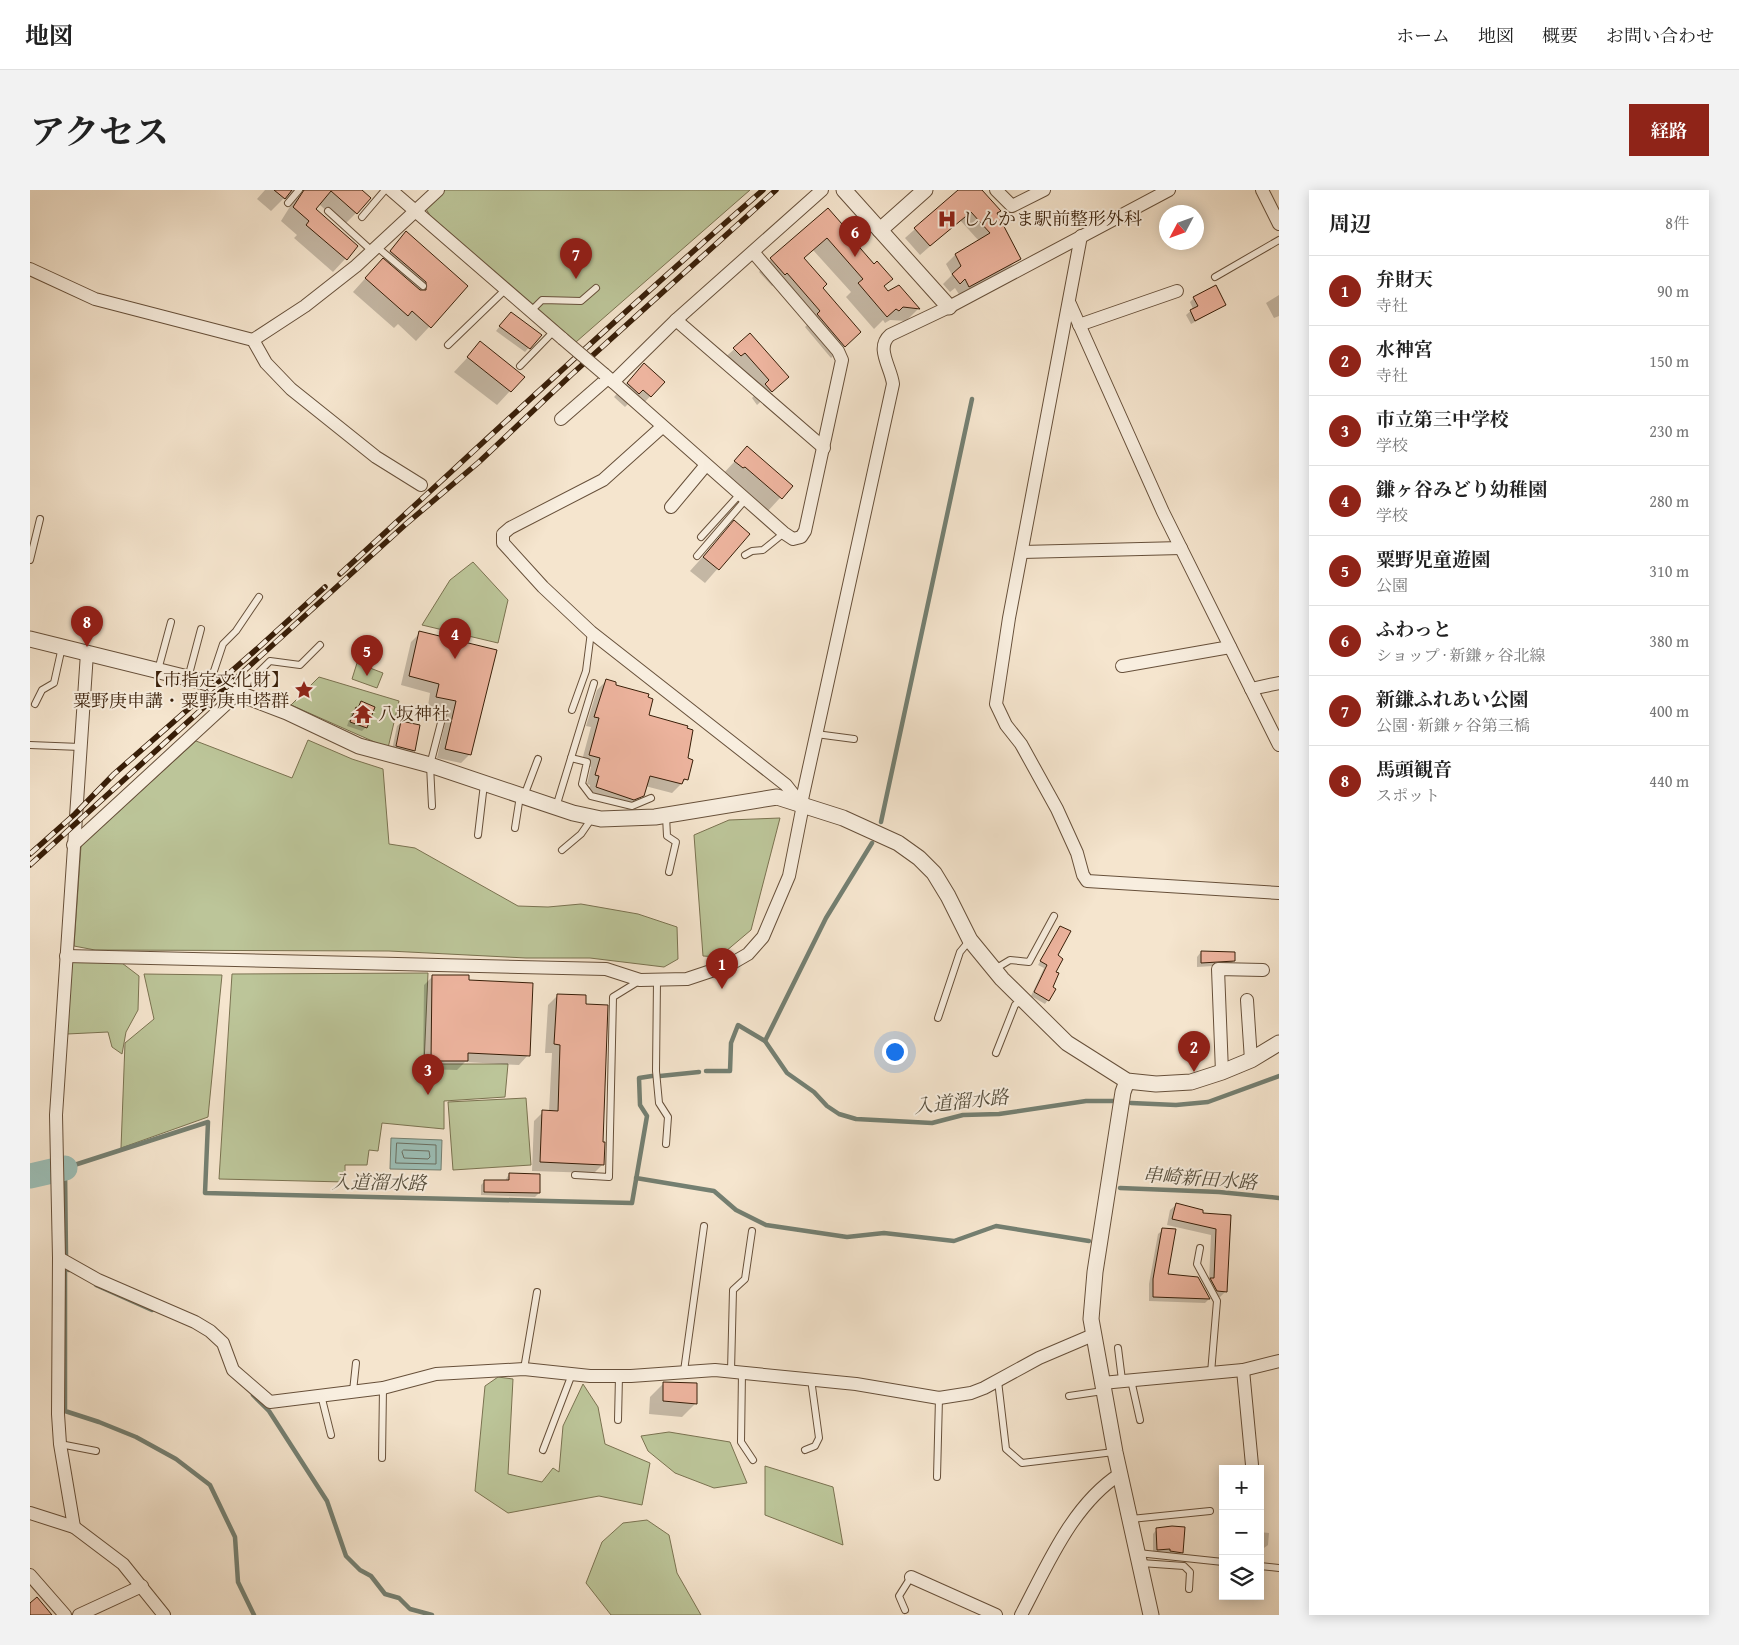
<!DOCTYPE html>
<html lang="ja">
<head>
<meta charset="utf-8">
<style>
  :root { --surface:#fff; --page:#f2f2f2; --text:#222; --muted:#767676; --line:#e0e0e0; --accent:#8f2418 }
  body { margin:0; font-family:"Gentium Book Plus","Noto Serif JP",serif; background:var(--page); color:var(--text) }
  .controls { position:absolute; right:15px; bottom:15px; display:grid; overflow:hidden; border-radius:0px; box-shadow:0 2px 12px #0003 }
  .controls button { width:45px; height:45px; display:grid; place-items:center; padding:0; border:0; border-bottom:1px solid var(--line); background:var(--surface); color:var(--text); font:25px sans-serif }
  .compass { position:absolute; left:1129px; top:15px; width:45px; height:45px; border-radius:50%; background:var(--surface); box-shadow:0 2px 12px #0003; rotate:229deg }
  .you { position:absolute; left:864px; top:861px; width:18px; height:18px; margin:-12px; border:4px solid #fff; border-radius:50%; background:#1a73e8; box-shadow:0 0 0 8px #1a73e833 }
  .badge { display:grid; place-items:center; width:32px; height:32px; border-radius:50%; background:var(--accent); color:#fff; font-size:16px; font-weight:700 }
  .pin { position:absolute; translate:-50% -41px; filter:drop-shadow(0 1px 2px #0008) }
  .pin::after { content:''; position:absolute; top:26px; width:18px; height:15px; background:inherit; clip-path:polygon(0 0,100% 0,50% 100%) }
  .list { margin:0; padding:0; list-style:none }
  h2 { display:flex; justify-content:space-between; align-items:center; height:65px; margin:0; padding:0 20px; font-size:21px }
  h2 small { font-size:16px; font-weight:400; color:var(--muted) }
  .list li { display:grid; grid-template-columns:32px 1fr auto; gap:15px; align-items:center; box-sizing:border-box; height:70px; padding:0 20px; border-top:1px solid var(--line) }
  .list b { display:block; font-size:19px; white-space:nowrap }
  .list p { margin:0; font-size:16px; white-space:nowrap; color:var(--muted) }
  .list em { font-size:16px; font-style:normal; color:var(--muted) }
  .icon { flex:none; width:28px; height:28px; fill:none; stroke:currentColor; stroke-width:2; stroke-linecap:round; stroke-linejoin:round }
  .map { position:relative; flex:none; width:1249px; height:1425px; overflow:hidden; border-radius:0px }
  header { display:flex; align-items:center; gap:30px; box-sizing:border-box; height:70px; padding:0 25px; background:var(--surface); border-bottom:1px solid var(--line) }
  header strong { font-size:24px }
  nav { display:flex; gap:28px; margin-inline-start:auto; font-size:18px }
  .intro { display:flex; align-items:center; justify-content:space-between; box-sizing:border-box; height:120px; padding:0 30px }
  h1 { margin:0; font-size:35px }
  .button { padding:12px 22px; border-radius:0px; background:var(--accent); color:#fff; font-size:18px; font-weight:700 }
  main { display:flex; gap:30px; padding:0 30px }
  aside { flex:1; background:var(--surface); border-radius:0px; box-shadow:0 2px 12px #0003 }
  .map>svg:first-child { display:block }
</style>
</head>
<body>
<header>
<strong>地図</strong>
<nav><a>ホーム</a><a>地図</a><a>概要</a><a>お問い合わせ</a></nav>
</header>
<div class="intro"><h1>アクセス</h1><a class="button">経路</a></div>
<main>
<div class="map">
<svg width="1249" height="1425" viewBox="0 0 1249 1425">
  <rect width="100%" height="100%" fill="#f5e5ce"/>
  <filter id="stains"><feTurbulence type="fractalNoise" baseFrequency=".004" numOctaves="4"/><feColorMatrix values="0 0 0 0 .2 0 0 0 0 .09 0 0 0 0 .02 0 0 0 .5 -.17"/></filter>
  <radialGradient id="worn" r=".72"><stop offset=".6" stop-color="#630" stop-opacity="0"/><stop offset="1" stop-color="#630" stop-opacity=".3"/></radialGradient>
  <g fill="#bcc599" stroke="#7a7250">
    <polygon points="413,0 720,0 546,152 401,27 396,19"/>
    <polygon points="443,372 478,410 468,453 392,435 420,390"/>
    <polygon points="327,473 353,483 347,498 322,489"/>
    <polygon points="289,487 369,511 358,558 261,515"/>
    <polygon points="278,550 322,569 353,579 359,654 385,658 488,716 518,717 551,714 608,724 647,737 648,769 634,777 560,768 496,768 359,761 65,760 44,756 51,656 166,551 262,588"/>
    <polygon points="750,628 721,740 689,767 673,766 664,645 699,630"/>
    <polygon points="41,770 88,770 109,786 108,820 96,842 92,864 82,857 78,842 37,844"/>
    <polygon points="398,783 394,874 478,874 475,907 414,911 414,939 352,933 348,961 339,960 337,975 315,975 315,992 189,989 202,784"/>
    <polygon points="114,784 192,785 178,927 91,958 95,853 124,829"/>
    <polygon points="496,908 501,975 423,980 418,912"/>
    <polygon points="468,1187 483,1189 478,1284 512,1292 523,1278 529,1282 533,1236 553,1194 568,1217 575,1254 620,1273 612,1315 569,1306 478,1323 445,1301 455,1196"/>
    <polygon points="639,1242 700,1252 717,1293 684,1298 645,1283 618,1261 611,1246"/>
    <polygon points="735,1276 803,1297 813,1355 735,1325"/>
    <polygon points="617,1330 639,1345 647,1383 671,1425 581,1425 556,1393 572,1352 593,1333"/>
  </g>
  <polygon fill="#9cbfb7" stroke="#747f71" points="361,948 412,950 411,980 360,979"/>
  <g fill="#0003">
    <polygon points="235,0 330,0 326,23 313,36 289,14 284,19 327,56 303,82 264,48 267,45 251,31 261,15 260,9 253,9 241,21 227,9"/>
    <polygon points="929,0 953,0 952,1 969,21 966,24 989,68 979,78 930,106 925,98 920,102 913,94 922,85 916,74 925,65 949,51 930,30 890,65 875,48"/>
    <polygon points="809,36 857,103 888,119 876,131 860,130 855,133 853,130 844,139 816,107 821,102 783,60 773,68 791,99 817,154 801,168 775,137 778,134 744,95 742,96 729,82 741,69"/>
    <polygon points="376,43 437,96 386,151 368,134 364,138 323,102"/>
    <polygon points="1249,105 1249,126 1244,128 1236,113"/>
    <polygon points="1164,108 1195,115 1161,134 1156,125 1163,119 1160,112"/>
    <polygon points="477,127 510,145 495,162 466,141"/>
    <polygon points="720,145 757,187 727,215 722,208 726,204 690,172"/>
    <polygon points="451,153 493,187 467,215 424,182"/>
    <polygon points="614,174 634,192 607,220 599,213 595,217 584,207"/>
    <polygon points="717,258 761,296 737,322 692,285"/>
    <polygon points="704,332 718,344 675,393 660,381"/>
    <polygon points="390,443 465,461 440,564 431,573 407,568 418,520 398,516 400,503 371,495 381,452"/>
    <polygon points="576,491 617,526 656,569 656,589 642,603 615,596 613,605 603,614 594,618 557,606 560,595 557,594 561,577 551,574 561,537 556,536 567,500"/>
    <polygon points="331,513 336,537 332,541 317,536 322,522"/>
    <polygon points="372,532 384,561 379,565 362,560 367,536"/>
    <polygon points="1030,738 1021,797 1025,799 1015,814 1001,806 1014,778 1008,775"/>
    <polygon points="1171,762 1204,771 1199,775 1167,777 1167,767"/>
    <polygon points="403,786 438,791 498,865 489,875 435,872 427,880 393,879 394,795"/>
    <polygon points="527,806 572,954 573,974 564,983 502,981 504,931 513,922 519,922 522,863 515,863 518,815"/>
    <polygon points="479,984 509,1003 505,1007 451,1005 451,995 455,991 475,991"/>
    <polygon points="1146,1015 1171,1024 1200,1026 1196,1101 1190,1107 1181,1106 1179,1091 1181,1045 1137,1035 1140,1020"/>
    <polygon points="1133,1040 1137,1085 1167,1088 1179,1109 1175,1113 1119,1111 1119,1094 1128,1044"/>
    <polygon points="634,1193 666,1213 652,1227 619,1224 620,1207"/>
    <polygon points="1127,1339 1152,1362 1148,1366 1123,1363 1123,1344"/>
    <polygon points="1230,1342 1239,1343 1238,1355 1234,1358 1230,1358"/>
  </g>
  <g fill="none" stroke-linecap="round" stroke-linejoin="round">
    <g stroke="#6a6e60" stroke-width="1">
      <polygon points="367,953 406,955 406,974 366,973"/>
      <polygon points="374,960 399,961 400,967 398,969 374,968 372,962"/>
    </g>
    <g stroke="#747f71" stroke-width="4.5">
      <polyline points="851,632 942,209"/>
      <polyline points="735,851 796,728 842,653"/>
      <polyline points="676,881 700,881 701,853 708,835 735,851 757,883 784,902 797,916 809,924 826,929 902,933 933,925 969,924 1056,911 1084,911"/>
      <polyline points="630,886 669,882"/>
      <polyline points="1101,913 1146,915 1178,912 1249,886"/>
      <polyline points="606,988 684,1001 706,1020 736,1035 817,1047 854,1043 924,1051 966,1036 1059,1051"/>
      <polyline points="1090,998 1189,1002 1249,1008"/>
      <polyline points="36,1066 35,978 178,932 175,1003 602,1013 617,926 610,915 609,888 622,886"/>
      <polyline points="39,1080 35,1078 35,1221 69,1232 106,1247 146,1269 180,1295 205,1347 208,1392 224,1425"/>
      <polyline points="66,1095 122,1120"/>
      <polyline points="223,1205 239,1221 297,1311 316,1366 330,1380 341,1386 355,1404 369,1408 380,1419 402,1425"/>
    </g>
    <polyline stroke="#9cbfb7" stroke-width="25" points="0,986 35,978"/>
  </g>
  <g fill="#ecb39d" stroke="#381e08">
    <polygon points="244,0 262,0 255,9"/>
    <polygon points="274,0 332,0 341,8 327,24 301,1 286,19 328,56 317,70 276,35 279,31 263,17"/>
    <polygon points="928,0 952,0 971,21 967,23 991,69 939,97 935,89 930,94 922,84 931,76 925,64 960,43 941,22 900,56 884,38"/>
    <polygon points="798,18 812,34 811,36 844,74 847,71 863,89 854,96 858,101 869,95 890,119 873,117 869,121 866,119 857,127 828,93 833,89 797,48 774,68 797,94 793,98 831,142 815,157 787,124 790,121 757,83 755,85 740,68"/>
    <polygon points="376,41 438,96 401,138 382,121 378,126 335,88 353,68 390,100 396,100 396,92 360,61"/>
    <polygon points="1186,95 1196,115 1165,131 1160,120 1168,116 1163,107"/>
    <polygon points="481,122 512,145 500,159 469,136"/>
    <polygon points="720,143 759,187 742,202 735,194 739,190 715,163 711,166 703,158"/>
    <polygon points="450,151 495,187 481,202 437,167"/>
    <polygon points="614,173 635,192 621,207 613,200 609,204 597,193"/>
    <polygon points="717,256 763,296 752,309 715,277 713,278 704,271"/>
    <polygon points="704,330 720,344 689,380 673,367"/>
    <polygon points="389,441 467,460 441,565 415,559 426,511 406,507 409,494 379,486"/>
    <polygon points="576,489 586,492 586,495 619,504 618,507 623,509 619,525 658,536 657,538 663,540 658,568 663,570 658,590 654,589 652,594 620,586 614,606 604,610 566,597 569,586 565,585 570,568 559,565 569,528 564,527"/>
    <polygon points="331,511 345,517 337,538 320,532 326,517 328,518"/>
    <polygon points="371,531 390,535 385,561 366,556"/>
    <polygon points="1030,736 1041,741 1028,765 1033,769 1026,782 1029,783 1023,797 1026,799 1019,811 1004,802 1017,775 1010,771"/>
    <polygon points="1171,761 1205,762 1205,771 1171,773"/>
    <polygon points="402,785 439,785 439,790 503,793 500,866 438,863 438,871 401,871"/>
    <polygon points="527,804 556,805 556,814 578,815 573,952 575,952 574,975 510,972 512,920 528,921 530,855 524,854"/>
    <polygon points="479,983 510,984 510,1003 454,1002 454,990 479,990"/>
    <polygon points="1146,1013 1173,1020 1173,1023 1201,1025 1197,1102 1187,1101 1180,1088 1184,1088 1186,1039 1142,1029"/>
    <polygon points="1132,1038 1146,1039 1138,1084 1168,1087 1180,1109 1123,1107 1123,1089"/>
    <polygon points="633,1192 667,1193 667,1214 633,1211"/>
    <polygon points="1142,1336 1155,1337 1153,1363 1140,1361 1140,1359 1127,1360 1126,1338"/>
    <polygon points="7,1407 22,1425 0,1425 0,1413"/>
  </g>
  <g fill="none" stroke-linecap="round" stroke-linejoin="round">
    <g stroke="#67503a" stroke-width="8">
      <g id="service">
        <polyline points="258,13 269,0"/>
        <polyline points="298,21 342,61"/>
        <polyline points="332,27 355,0"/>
        <polyline points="347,57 393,96"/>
        <polyline points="1185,87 1249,50"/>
        <polyline points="501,121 512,110 551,111 566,98"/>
        <polyline points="418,155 476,99"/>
        <polyline points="490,176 524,141"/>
        <polyline points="671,347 710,304"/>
        <polyline points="715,365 722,361 733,360 754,343"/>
        <polyline points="667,366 716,309"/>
        <polyline points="0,370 10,329"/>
        <polyline points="128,480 141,432"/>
        <polyline points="158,488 171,439"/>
        <polyline points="173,491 184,481 193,454 206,441 229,407"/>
        <polyline points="208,503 240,471 270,475 290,455"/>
        <polyline points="5,514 12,500 24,493 32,457"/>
        <polyline points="542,520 556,481 561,442"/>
        <polyline points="786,544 824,549"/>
        <polyline points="0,555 50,557"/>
        <polyline points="541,568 557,572 552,594 561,606 602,616 621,608"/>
        <polyline points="494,606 508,569"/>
        <polyline points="402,616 400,575 414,521"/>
        <polyline points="526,617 564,493"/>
        <polyline points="636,626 637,646 646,652 639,682"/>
        <polyline points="485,638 490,606"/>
        <polyline points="448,645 454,594"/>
        <polyline points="532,660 551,644 562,628"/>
        <polyline points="965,779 980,770 999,772 1024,726"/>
        <polyline points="627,791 626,881 629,913 638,927 636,954"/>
        <polyline points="908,828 930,762 940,750"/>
        <polyline points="966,863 985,815 992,810"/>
        <polyline points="545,985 579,987 583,807 609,791"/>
        <polyline points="1170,1058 1167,1074 1187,1111 1181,1183"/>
        <polyline points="1088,1158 1092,1190"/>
        <polyline points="494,1179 507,1102"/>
        <polyline points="654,1181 674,1036"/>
        <polyline points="701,1181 703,1100 715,1089 722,1041"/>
        <polyline points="712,1182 711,1252 723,1270"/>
        <polyline points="1101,1190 1110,1230"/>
        <polyline points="968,1191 976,1259 992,1273 1084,1262"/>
        <polyline points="323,1201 326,1173"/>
        <polyline points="291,1205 301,1245"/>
        <polyline points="1039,1206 1073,1201"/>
        <polyline points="588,1230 589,1186"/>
        <polyline points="30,1254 66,1261"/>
        <polyline points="513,1260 542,1184"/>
        <polyline points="775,1260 785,1256 789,1248 781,1189"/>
        <polyline points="352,1268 353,1198"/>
        <polyline points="907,1287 909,1208"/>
        <polyline points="1101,1329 1180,1321"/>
        <polyline points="1108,1363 1193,1372"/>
        <polyline points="1111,1373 1154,1376 1160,1382 1159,1399"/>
        <polyline points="1230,1376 1249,1378"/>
        <polyline points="875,1420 869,1406 881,1387"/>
      </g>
    </g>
    <g stroke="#67503a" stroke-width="14">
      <g id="minor">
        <polyline points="361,0 533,149"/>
        <polyline points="966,0 982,16 1014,0"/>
        <polyline points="1232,0 1249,34"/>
        <polyline points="1051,46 979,428 966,514 976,535 991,554 1027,619 1047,663 1053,685 1057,691 1249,703"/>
        <polyline points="0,79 65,109 223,150 236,173 261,199 346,267 391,295"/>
        <polyline points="1040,114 1133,322 1249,555"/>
        <polyline points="646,130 794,258"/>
        <polyline points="1049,135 1147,101"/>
        <polyline points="223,150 275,116 326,76 408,0"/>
        <polyline points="574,184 754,343 763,349 771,347 775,341 812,170 808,161 723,62"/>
        <polyline points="583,192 646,130 792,0"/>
        <polyline points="531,229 578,188"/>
        <polyline points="632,237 573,290 480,338 473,344 473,353 513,397 561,442 756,595 771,614"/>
        <polyline points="641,317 676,275"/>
        <polyline points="992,362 1151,358"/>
        <polyline points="1092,476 1200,457"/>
        <polyline points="1221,499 1249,493"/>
        <path d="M771 614 863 194C861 177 845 158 860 145L919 117 1139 0"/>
        <polyline points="43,655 207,504"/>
        <polyline points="36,766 576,779 610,790 657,789 699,775 718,764 733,747 759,686 773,615"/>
        <polyline points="1217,810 1221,870"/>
        <polyline points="1192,882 1188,779 1233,780"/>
        <polyline points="29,1068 68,1090 165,1132 180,1141 193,1153 203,1180 240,1212 353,1198 406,1184 494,1179 560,1186 601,1186 685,1180 826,1194 909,1208 941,1203 954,1198 1009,1168 1063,1145"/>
        <polyline points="1213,1180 1222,1275"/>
        <polyline points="1072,1193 1213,1180 1249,1171"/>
        <polyline points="0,1323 44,1337 93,1374 134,1425"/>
        <polyline points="44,1337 30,1254 28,1224 29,1068 26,925 57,463"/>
        <polyline points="0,1385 35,1425"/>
        <polyline points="881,1387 966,1425"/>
        <polyline points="49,1425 112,1396"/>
        <path d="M991 1425C1017 1376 1042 1315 1090 1284"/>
      </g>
    </g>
    <g stroke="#67503a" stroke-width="17">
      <g id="tertiary">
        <polyline points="814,0 919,117"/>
        <polyline points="850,40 895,0"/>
        <polyline points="0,449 186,495 257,522 329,556 400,575 543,623 571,629 625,627 747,607 813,628 868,653 889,668 904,683 918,706 940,750 972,789 1037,853 1097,891 1126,894 1161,892 1192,882 1221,870 1249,853"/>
        <polyline points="1097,891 1093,902 1065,1082 1061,1129 1085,1262 1121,1425"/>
      </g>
    </g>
    <use href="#service" stroke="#f8eedf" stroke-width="6"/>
    <use href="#minor" stroke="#f8eedf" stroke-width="12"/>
    <use href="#tertiary" stroke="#f8eedf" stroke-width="15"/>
    <g stroke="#381e08" stroke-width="5.5">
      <g id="rail">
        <path d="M310 384C451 255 589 125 733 0"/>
        <polyline points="0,664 45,624 84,584 228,458 295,397"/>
        <polyline points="0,675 376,334 449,272 541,185 746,0"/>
      </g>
    </g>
    <use href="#rail" stroke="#f8eedf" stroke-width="4" stroke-dasharray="11" stroke-linecap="butt"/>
    <g stroke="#67503a" stroke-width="14" stroke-linecap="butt">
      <polyline id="minor-bridge" points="533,149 574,184"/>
    </g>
    <use href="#minor-bridge" stroke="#f8eedf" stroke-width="12"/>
  </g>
  <defs>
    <g id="hospital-bare" transform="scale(1.5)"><path d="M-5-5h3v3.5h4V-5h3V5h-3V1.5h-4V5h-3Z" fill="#8f2418" stroke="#f8eedf" stroke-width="2.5" paint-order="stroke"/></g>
    <g id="sight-bare" transform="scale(1.5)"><path d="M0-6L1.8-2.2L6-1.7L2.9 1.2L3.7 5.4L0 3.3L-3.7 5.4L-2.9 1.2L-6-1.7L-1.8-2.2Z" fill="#8f2418" stroke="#f8eedf" stroke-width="2.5" paint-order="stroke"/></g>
    <g id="temple-bare" transform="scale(1.5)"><path d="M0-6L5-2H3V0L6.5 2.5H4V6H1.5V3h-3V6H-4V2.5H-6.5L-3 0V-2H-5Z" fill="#8f2418" stroke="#f8eedf" stroke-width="2.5" paint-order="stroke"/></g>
  </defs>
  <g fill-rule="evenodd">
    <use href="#hospital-bare" x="917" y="29"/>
    <use href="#sight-bare" x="274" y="500"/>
    <use href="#temple-bare" x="333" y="524"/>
  </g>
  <g text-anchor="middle" stroke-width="4" stroke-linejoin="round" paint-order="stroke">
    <g font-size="18" fill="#381e08" stroke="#f8eedf" text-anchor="start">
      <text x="932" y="35">しんかま駅前整形外科</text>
      <text x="259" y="496" text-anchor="end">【市指定文化財】<tspan x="259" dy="21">粟野庚申講・粟野庚申塔群</tspan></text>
      <text x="348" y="530">八坂神社</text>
    </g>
    <g font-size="19" font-style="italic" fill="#564e3d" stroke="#f8eedf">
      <text transform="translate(931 911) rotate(-6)" y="7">入道溜水路</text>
      <text transform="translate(1170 988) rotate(4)" y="7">串崎新田水路</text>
      <text transform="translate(349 992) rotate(1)" y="7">入道溜水路</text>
    </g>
  </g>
  <rect width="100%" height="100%" filter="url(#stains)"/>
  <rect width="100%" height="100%" fill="url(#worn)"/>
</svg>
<div class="controls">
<button>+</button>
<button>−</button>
<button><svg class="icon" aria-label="layers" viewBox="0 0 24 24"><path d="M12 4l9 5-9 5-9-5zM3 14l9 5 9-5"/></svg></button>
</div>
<svg class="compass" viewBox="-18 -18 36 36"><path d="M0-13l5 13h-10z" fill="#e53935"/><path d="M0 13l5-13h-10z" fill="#767676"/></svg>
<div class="you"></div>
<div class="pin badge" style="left:692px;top:799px">1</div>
<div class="pin badge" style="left:1164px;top:882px">2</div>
<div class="pin badge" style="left:398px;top:905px">3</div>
<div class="pin badge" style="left:425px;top:469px">4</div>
<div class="pin badge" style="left:337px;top:486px">5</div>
<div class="pin badge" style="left:825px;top:67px">6</div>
<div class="pin badge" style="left:546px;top:89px">7</div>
<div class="pin badge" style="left:57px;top:457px">8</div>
</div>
<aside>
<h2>周辺<small>8件</small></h2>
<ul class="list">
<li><span class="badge">1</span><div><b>弁財天</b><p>寺社</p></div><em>90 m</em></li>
<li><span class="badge">2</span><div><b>水神宮</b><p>寺社</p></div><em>150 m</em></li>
<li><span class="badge">3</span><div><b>市立第三中学校</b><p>学校</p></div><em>230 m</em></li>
<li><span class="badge">4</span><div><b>鎌ヶ谷みどり幼稚園</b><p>学校</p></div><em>280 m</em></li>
<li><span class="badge">5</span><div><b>粟野児童遊園</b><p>公園</p></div><em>310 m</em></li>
<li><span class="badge">6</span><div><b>ふわっと</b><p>ショップ · 新鎌ヶ谷北線</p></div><em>380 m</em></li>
<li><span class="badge">7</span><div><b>新鎌ふれあい公園</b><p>公園 · 新鎌ヶ谷第三橋</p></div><em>400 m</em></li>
<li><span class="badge">8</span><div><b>馬頭観音</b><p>スポット</p></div><em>440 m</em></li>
</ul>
</aside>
</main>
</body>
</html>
